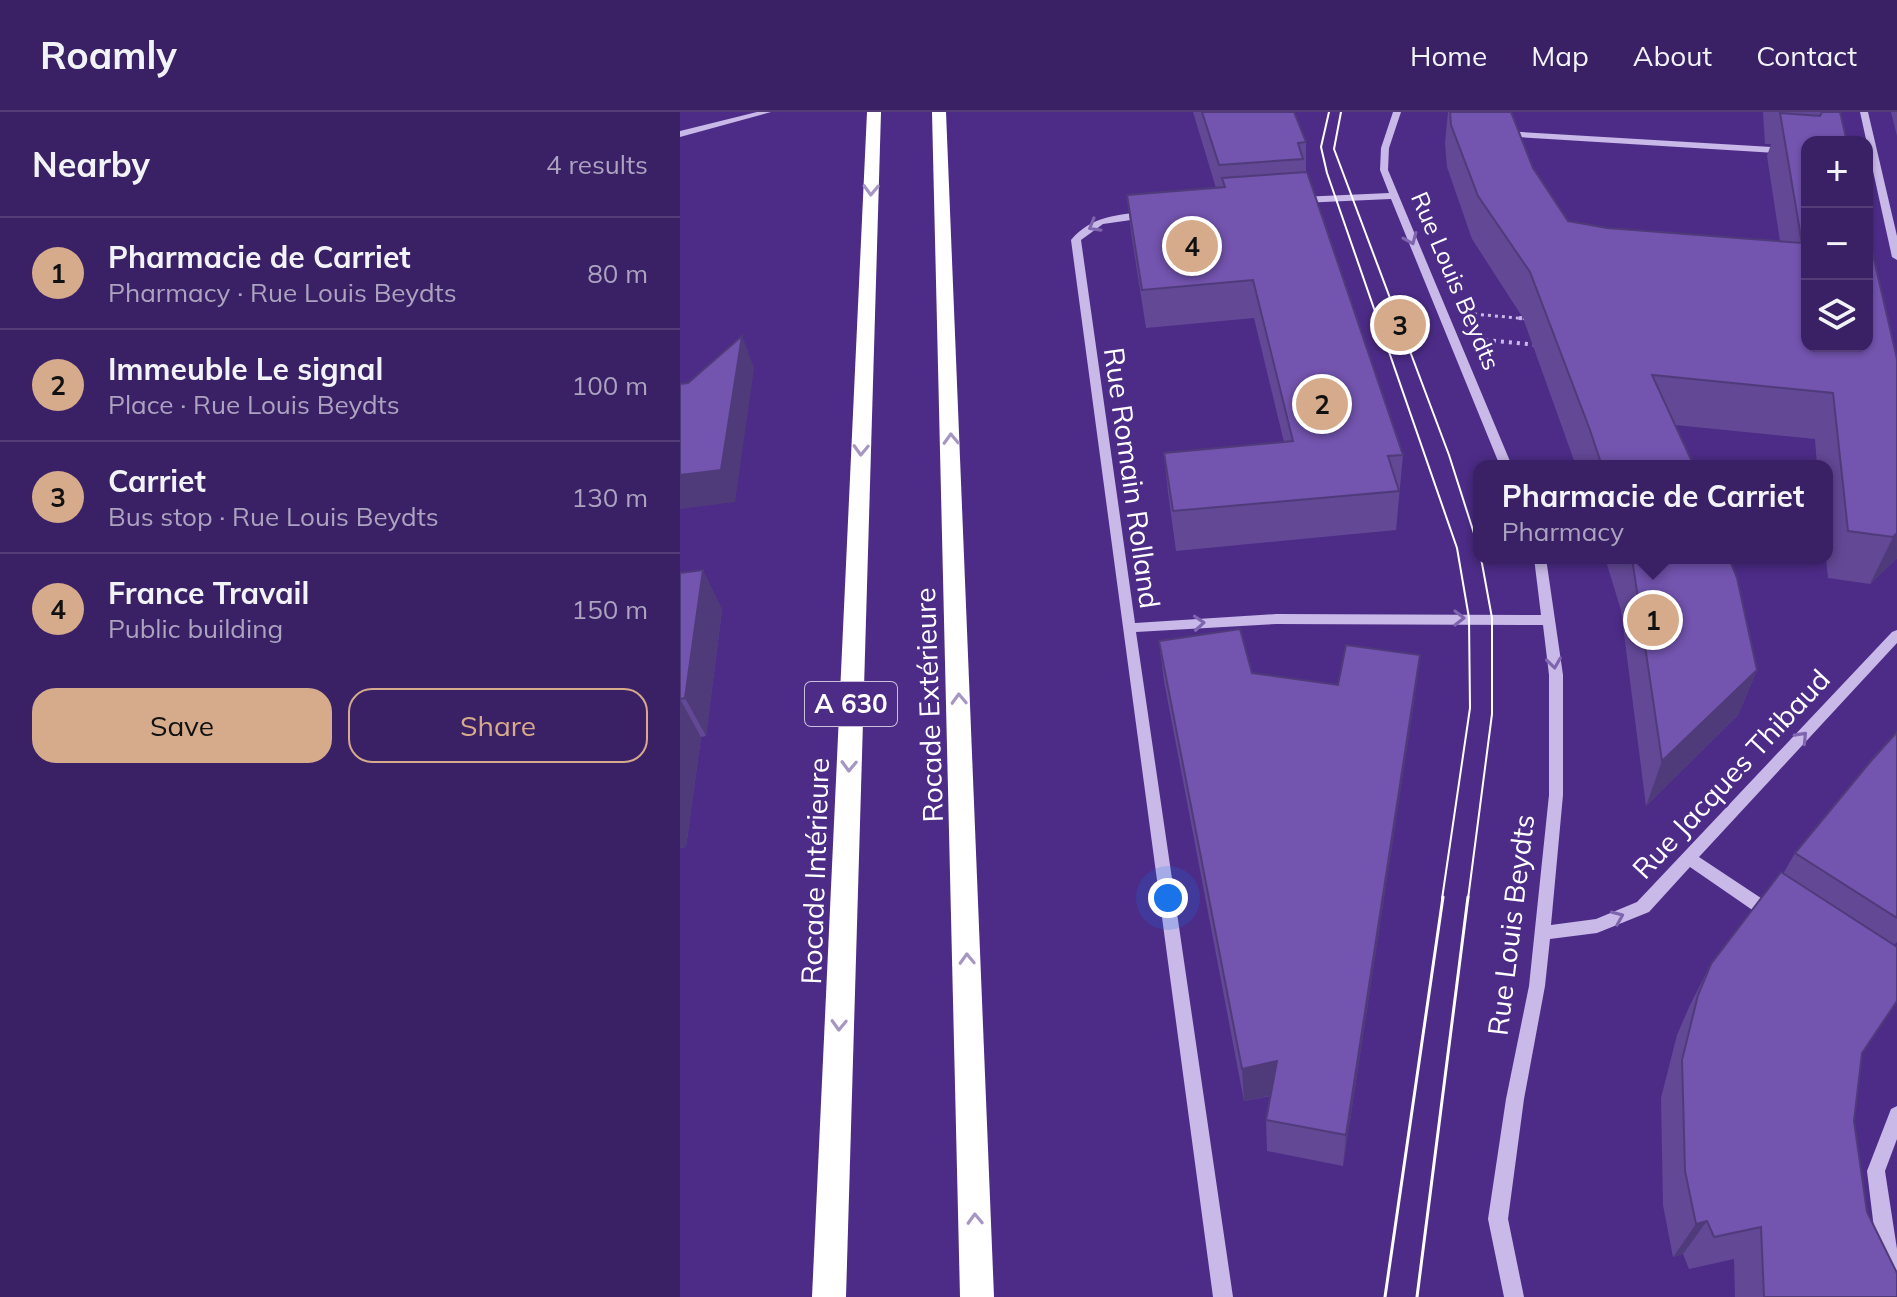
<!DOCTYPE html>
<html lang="en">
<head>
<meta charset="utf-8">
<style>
  :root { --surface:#3a2166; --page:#452e6f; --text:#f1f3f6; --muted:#aba3bf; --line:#543e7a; --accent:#d6ab8b }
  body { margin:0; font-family:Mulish,sans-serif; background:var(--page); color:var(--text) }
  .controls { position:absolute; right:24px; top:24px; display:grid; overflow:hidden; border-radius:16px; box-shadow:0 2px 6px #0004 }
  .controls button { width:72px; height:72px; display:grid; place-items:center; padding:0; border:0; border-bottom:2px solid var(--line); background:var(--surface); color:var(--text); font:40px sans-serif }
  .you { position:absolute; left:488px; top:786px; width:28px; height:28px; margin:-20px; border:6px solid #fff; border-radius:50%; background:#1a73e8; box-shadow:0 0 0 12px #1a73e833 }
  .badge { display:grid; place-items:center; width:52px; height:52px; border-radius:50%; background:var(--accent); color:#111; font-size:26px; font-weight:700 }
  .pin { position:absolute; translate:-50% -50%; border:4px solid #fff; box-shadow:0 2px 8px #0006 }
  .popup { position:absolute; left:793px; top:348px; width:360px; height:104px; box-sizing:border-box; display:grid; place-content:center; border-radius:16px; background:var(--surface); filter:drop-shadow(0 2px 6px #0005); font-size:26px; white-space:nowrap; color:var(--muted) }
  .popup b { font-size:30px; color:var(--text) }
  .popup::after { content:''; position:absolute; left:50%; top:100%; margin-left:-16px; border:16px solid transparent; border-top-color:var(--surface) }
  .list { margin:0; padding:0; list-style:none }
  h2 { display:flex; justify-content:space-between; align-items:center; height:104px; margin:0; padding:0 32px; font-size:34px }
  h2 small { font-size:26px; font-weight:400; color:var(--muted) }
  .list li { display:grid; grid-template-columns:52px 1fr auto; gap:24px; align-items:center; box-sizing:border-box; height:112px; padding:0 32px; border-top:2px solid var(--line) }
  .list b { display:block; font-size:30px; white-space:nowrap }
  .list p { margin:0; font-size:26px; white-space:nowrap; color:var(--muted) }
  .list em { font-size:26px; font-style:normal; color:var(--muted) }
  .actions { display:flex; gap:16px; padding:24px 32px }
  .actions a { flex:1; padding:18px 0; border:2px solid var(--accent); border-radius:24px; text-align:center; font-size:28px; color:var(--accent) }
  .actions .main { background:var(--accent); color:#111 }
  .icon { flex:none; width:44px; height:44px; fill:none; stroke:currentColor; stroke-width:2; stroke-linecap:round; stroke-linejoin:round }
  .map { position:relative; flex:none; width:1217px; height:1185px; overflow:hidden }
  header { display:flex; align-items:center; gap:48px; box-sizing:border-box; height:112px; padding:0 40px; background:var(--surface); border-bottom:2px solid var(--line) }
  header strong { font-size:38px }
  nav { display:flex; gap:44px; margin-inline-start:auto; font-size:28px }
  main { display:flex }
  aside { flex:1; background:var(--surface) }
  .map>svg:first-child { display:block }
</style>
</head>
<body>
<header>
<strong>Roamly</strong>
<nav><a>Home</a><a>Map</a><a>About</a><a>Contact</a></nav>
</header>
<main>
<aside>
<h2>Nearby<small>4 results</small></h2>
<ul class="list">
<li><span class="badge">1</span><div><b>Pharmacie de Carriet</b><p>Pharmacy · Rue Louis Beydts</p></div><em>80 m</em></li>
<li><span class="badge">2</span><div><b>Immeuble Le signal</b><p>Place · Rue Louis Beydts</p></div><em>100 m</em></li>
<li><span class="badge">3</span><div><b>Carriet</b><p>Bus stop · Rue Louis Beydts</p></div><em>130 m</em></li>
<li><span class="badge">4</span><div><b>France Travail</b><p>Public building</p></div><em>150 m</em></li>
</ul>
<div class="actions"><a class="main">Save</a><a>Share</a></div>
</aside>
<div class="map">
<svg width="1217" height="1185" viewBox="0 0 1217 1185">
  <rect width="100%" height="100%" fill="#4d2c88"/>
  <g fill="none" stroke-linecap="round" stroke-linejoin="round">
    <polyline stroke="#c9b9e8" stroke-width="3" stroke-dasharray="3 4" stroke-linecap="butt" points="794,202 848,207"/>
    <g stroke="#c9b9e8" stroke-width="4" stroke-dasharray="3 5" stroke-linecap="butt">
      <polyline points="839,206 848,207"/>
      <polyline points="805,228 859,233"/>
    </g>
    <g fill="#c9b9e8" fill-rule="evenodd">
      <polygon points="77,0 91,0 0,25 0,19"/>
      <polygon points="713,0 721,0 709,36 708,58 832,354 820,354 711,87 621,91 616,88 621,85 709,81 700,58 701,36"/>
      <polygon points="1180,0 1188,0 1217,124 1217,148 1212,145"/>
      <polygon points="824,19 1127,37 1127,43 821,24 820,22"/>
      <path d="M469 100 472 101V105L423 112 401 128 455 511 596 502 861 503 854 446H866L883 563V683L871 813 916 807 957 790 1212 520 1217 518V531L1019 745 1096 796 1098 801 1096 806 1090 808 1084 806 1010 755 969 800 917 821 870 827 865 874 844 987 828 1107 844 1185H824L808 1107 826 987 849 874 869 683V563L863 513 596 512 456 520 553 1185H533L391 128C411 104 439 102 469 100Z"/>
      <polygon points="1217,994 1217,1027 1205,1059 1217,1137 1217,1178 1210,1175 1196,1133 1187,1059 1211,997"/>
    </g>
    <g fill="#fff" fill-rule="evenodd">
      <polygon points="187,0 201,0 166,1185 132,1185"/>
      <polygon points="252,0 266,0 314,1185 280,1185"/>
    </g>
    <g stroke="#fff" stroke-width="2">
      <polyline points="649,0 641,35 647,61 777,436 789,506 790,596 762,787"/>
      <polyline points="661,0 654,37 769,343 799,437"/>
      <polyline points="788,787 812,602 812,506 801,446"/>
    </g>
    <g stroke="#fff" stroke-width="3">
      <polyline points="705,1185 763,785"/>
      <polyline points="737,1185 788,785"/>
    </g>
  </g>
  <g fill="#634896">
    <polygon points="513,0 614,0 626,30 626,60 723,343 716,418 496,439 488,380 484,341 604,330 574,206 466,216 451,120 447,83 536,76"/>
    <polygon points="768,0 831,0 853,56 888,109 927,116 1100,129 1087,44 1091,32 1085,32 1083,0 1160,0 1217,247 1217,446 1190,472 1148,466 1146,446 1147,446 1147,354 1137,354 1135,327 995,313 1014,354 896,354 843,206 792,127 767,55 765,31"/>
    <polygon points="1211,0 1217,0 1217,24"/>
    <polygon points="925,446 1049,446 1077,558 1058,603 966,694 941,498"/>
    <polygon points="0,461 42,497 26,624 21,625 6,735 0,736"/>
    <polygon points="479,529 572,561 735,583 663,1054 587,1039 586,1008 591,984 564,989 484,569"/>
    <polygon points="1217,620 1217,830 1214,833 1182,941 1174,1009 1187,1100 1217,1185 1055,1185 1054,1147 1009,1157 1003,1142 993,1145 983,1093 981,986 997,923 1010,893 1031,852 1103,762 1115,741"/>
  </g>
  <g fill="#503b7a">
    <polygon points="62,224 74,256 55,390 0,397 0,363"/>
    <polygon points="1217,421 1217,446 1190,472 1213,425"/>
    <polygon points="23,458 42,497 26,624 5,586"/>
    <polygon points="740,543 735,583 663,1054 666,1023"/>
    <polygon points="1077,558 1058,603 966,694 982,649"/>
    <polygon points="0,587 21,625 6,735 0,736"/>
    <polygon points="597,949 598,982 564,989 562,957"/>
    <polygon points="1027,1109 1003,1142 993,1145 1016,1112"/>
  </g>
  <g fill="#7354af" stroke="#503b7a" stroke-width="2">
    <polygon points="522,0 614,0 626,30 618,31 623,47 539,53"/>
    <polygon points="770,0 831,0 853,56 888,109 927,116 1122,131 1100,1 1140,4 1142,0 1160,0 1167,30 1127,30 1127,234 1187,234 1187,117 1217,247 1217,421 1213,425 1168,419 1153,281 972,263 1014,354 922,354 910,318 850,160 798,84 771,13"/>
    <polygon points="627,60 723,343 708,344 719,379 493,399 484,341 613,329 573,168 462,178 447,83 545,75 542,66"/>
    <polygon points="62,224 41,358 0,363 0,272 8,271"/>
    <polygon points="952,446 1049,446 1057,466 1077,558 982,649"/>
    <polygon points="23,458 5,586 0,587 0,461"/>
    <polygon points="560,517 572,561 658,573 666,533 740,543 666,1023 586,1008 597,949 562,957 479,529"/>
    <polygon points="1217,620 1217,806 1115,741 1190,650"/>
    <polygon points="1101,760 1217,835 1217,889 1182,941 1174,1009 1187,1100 1217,1161 1217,1185 1084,1185 1081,1115 1034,1125 1027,1109 1016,1112 1005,1059 1002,948 1018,883 1031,852"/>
  </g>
  <defs><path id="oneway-chevron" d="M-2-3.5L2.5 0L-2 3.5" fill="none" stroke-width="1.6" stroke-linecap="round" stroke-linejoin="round" transform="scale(2)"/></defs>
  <g stroke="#a696c4">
    <use href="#oneway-chevron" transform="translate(191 78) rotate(92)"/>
    <use href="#oneway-chevron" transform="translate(271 327) rotate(-92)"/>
    <use href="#oneway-chevron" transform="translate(181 338) rotate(92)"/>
    <use href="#oneway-chevron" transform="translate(279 587) rotate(-92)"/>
    <use href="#oneway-chevron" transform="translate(169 654) rotate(92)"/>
    <use href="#oneway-chevron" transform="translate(287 847) rotate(-92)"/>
    <use href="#oneway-chevron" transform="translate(159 913) rotate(92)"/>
    <use href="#oneway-chevron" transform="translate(295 1107) rotate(-92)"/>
  </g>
  <g stroke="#7f64ae">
    <use href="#oneway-chevron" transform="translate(414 114) rotate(150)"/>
    <use href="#oneway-chevron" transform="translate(731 127) rotate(67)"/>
    <use href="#oneway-chevron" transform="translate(779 506)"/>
    <use href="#oneway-chevron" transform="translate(519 511) rotate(-4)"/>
    <use href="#oneway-chevron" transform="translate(874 551) rotate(82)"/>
    <use href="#oneway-chevron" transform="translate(1122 625) rotate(-47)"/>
    <use href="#oneway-chevron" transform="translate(938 805) rotate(-23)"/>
  </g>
  <g text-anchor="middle" stroke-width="7" stroke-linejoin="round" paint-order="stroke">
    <g font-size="24" fill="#fff" stroke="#4d2c88">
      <text transform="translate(775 169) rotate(67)" y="8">Rue Louis Beydts</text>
    </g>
    <rect fill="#4d2c88" stroke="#cac0db" stroke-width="2" x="125" y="570" width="92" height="44" rx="6"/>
    <g font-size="26" font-weight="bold" fill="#fff">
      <text x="171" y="601">A 630</text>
    </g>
    <g font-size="28" fill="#fff" stroke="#4d2c88">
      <text transform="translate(452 366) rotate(82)" y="10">Rue Romain Rolland</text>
      <text transform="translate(249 593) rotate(-92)" y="10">Rocade Extérieure</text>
      <text transform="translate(1051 662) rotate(-47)" y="10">Rue Jacques Thibaud</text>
      <text transform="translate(135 759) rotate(-88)" y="10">Rocade Intérieure</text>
      <text transform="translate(831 813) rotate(-83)" y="10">Rue Louis Beydts</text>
    </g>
  </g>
</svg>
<div class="controls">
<button>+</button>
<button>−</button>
<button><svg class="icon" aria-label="layers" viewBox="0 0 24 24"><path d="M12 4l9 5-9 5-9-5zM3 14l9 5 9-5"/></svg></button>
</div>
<div class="you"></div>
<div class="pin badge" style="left:973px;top:508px">1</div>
<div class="popup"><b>Pharmacie de Carriet</b>Pharmacy</div>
<div class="pin badge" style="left:642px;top:292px">2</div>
<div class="pin badge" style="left:720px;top:213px">3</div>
<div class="pin badge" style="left:512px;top:134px">4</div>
</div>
</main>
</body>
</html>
